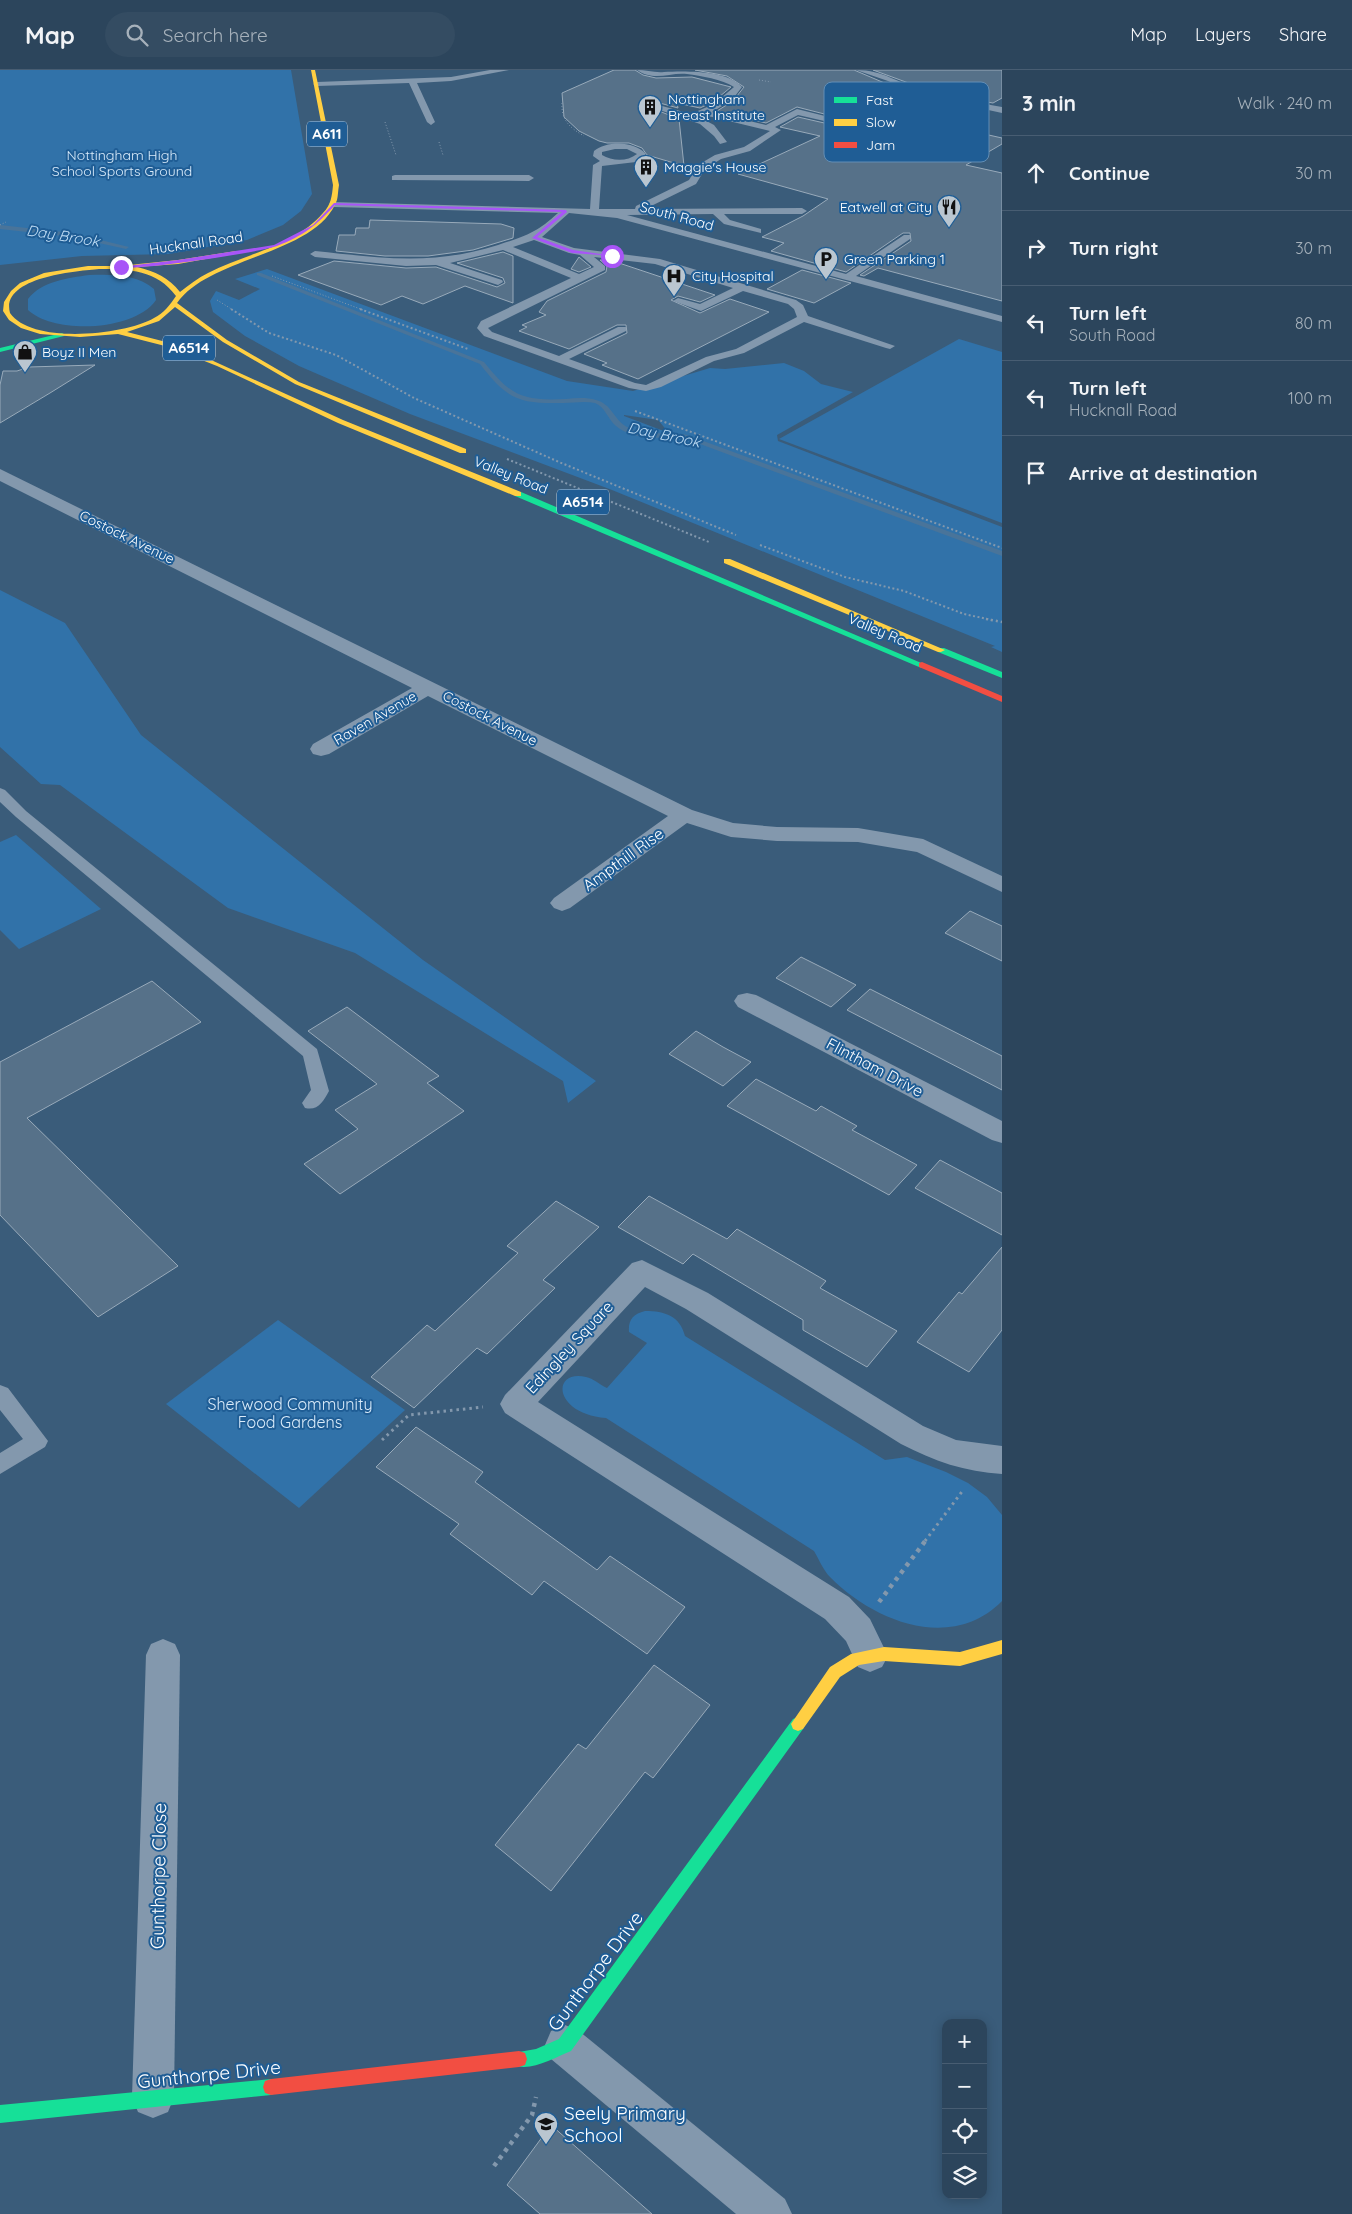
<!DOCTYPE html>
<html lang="en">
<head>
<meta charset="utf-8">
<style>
  :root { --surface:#2c455c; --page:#344c62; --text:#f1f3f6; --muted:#a6b1bb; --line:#485d72 }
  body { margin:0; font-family:Quicksand,sans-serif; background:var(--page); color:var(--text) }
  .controls { position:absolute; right:15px; bottom:15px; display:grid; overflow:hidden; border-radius:10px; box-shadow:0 2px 12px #0003 }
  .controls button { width:45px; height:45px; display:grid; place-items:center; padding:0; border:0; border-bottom:1px solid var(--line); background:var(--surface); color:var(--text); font:25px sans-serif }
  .stop { position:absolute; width:15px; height:15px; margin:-11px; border:4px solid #a855f7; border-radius:50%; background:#fff }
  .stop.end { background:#a855f7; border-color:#fff; box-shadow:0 1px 5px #0008 }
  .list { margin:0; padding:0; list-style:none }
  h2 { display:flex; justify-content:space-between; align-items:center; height:65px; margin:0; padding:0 20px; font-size:21px }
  h2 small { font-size:16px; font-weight:400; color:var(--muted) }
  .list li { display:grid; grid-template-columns:32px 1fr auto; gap:15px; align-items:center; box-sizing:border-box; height:75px; padding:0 20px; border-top:1px solid var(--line) }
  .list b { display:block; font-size:19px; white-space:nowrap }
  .list p { margin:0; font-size:16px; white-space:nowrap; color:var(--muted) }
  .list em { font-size:16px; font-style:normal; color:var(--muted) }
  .icon { flex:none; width:28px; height:28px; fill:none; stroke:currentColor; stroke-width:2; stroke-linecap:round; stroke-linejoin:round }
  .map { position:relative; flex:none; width:1002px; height:2144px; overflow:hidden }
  header { display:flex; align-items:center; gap:30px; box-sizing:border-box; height:70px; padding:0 25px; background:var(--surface); border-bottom:1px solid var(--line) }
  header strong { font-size:24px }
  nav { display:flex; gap:28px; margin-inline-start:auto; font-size:18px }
  .search { width:350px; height:45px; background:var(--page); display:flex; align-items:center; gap:12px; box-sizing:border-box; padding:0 18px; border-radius:28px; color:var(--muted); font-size:19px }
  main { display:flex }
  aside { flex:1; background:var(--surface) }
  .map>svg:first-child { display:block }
</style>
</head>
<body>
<header>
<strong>Map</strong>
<div class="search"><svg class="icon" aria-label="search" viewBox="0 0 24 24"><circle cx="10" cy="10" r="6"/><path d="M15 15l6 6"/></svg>Search here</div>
<nav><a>Map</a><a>Layers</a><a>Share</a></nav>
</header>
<main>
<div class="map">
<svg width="1002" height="2144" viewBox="0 0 1002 2144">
  <rect width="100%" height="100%" fill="#3a5c7a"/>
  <g fill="#3172a9" fill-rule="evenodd">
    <polygon points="0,0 291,0 312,124 301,141 283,155 247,170 169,184 82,186 0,195"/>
    <path d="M267 199 567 311 633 321 710 298 725 299 784 293 804 301 821 314 853 322 777 365 778 371 1002 457V582L991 577 995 576 612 420 410 344 299 296 245 266 213 242 210 231 216 221 239 230 260 219 235 209ZM624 345 658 350 669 363 624 346Z"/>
    <path d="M89 205C111 204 137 204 154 219L156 230C135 261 55 265 28 240V229C42 211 68 208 89 205Z"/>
    <polygon points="959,269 1002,282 1002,453 779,369"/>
    <polygon points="0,520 65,553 141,665 423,890 596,1011 568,1033 563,1011 355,883 228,838 60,715 41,714 0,677"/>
    <polygon points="16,765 101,839 19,879 0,860 0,772"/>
    <path d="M645 1241C665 1241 680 1246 685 1266L885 1390 907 1387 946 1402 968 1413 987 1427 1002 1445V1531C952 1582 874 1552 830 1507 823 1500 819 1489 814 1481L606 1348C553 1344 551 1299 586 1307 593 1308 600 1315 607 1318L647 1273 629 1262C628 1250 633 1244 645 1241Z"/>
    <polygon points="278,1250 405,1340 299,1438 166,1334"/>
  </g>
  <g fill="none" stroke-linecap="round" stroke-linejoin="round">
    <g fill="#49749a" fill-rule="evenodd">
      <polygon points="0,155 72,163 129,177 126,179 72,167 0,159"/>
      <path d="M257 203H261L484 292C511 326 522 331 566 329 576 328 586 327 596 330 612 334 614 350 627 357 646 367 668 361 687 365L1002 481V486L684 368C662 367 634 371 616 356 607 348 606 338 595 333 584 331 574 333 563 333 518 334 507 329 480 294L257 205Z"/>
    </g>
  </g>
  <g fill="#567189" stroke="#98aaba">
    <polygon points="614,0 635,0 643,5 656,8 692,7 731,17 713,32 700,38 677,33 678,38 656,32 649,37 679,49 684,96 647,85 642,78 629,73 607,73 599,71 579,61 564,47 562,23"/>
    <polygon points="695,0 854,0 915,26 981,40 959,53 969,55 962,59 1002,68 1002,74 966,95 1002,103 1002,231 878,198 864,206 860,205 911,171 910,163 903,163 846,202 771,181 784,173 762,167 803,146 828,129 738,104 820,66 780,57 798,47 877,65 883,59 797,37 766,53 717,41 733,31 744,17 727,6"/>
    <polygon points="873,0 1002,0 1002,28 993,33 952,26 914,15"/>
    <polygon points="370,150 501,154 514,158 513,168 473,180 428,186 385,186 336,181 339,165 355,165 356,158 369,158"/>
    <polygon points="503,182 513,186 513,233 465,216 423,234 402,226 381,235 298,205 334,191 406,198 436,197 497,217 505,213 503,208 457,193"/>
    <polygon points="579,187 591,197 579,202 571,199"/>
    <polygon points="600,190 613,191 715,225 700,232 678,226 671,230 700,243 730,229 769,242 638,309 602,295 607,293 584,284 627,263 626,255 617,255 569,279 519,261 527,257 522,255 546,245 539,242 547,231 606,202 607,196"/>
    <polygon points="802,200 851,213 814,233 767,219"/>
    <polygon points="95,295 50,323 0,353 0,315 3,301 17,301 29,297"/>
    <polygon points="970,841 1002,856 1002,891 945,863"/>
    <polygon points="801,887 827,900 856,915 831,937 776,908"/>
    <polygon points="152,911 201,952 27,1048 178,1196 98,1247 0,1145 0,992"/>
    <polygon points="870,919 1002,986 1002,1020 847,940"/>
    <polygon points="347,937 439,1006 427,1013 464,1041 340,1124 304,1094 358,1059 335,1040 377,1014 308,961"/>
    <polygon points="696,961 723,977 751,992 723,1016 669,984"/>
    <polygon points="756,1009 816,1041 821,1036 857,1056 852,1060 917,1095 889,1125 727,1036"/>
    <polygon points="940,1090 1002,1123 1002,1165 915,1118"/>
    <polygon points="649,1126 727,1169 737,1159 826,1211 820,1218 897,1261 867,1297 803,1260 803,1250 693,1184 683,1194 618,1157"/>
    <polygon points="556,1131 599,1157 543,1210 555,1218 487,1284 477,1278 414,1338 371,1307 427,1255 435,1261 518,1183 507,1176"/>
    <polygon points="1002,1177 1002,1260 969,1302 917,1272 959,1222 962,1224"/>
    <polygon points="416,1357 483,1402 475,1412 597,1500 610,1486 685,1537 647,1584 544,1511 532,1525 450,1464 459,1454 376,1397"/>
    <polygon points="654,1595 710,1635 653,1708 645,1702 551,1821 495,1775 578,1674 586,1679"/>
    <polygon points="551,2055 652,2144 540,2144 507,2115"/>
  </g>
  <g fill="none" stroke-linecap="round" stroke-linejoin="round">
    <g stroke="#8398ad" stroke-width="1" stroke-dasharray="1 2" stroke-linecap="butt">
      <polyline points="759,10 771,12"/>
      <path d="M562 33C561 50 570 58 584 66"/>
      <polyline points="385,52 396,85"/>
      <polyline points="439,72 443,85"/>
      <polyline points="0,155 6,152"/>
      <polyline points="272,206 363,240"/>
      <polyline points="217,230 233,240"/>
    </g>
    <g stroke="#8398ad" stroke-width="2" stroke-dasharray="2 2.5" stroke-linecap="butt">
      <polyline points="231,239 269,263 336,285 414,328 559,392 736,465"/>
      <polyline points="360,239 468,279"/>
      <polyline points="635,341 1002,478"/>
      <polyline points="507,389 709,472"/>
      <polyline points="760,475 845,507 904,521 964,544 992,550"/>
    </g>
    <polyline stroke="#8398ad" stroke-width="2.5" stroke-dasharray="2 3" stroke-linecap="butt" points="986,549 1002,552"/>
    <g stroke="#8398ad" stroke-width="3" stroke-dasharray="2.5 4" stroke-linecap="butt">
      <polyline points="382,1370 409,1345 483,1337"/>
      <polyline points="925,1471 964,1419"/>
    </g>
    <g stroke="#8398ad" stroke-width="4.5" stroke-dasharray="4 5" stroke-linecap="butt">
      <polyline points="879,1532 926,1470"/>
      <polyline points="494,2096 532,2045 536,2027"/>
    </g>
    <g fill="#8398ad" fill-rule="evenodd">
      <polygon points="490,0 509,0 451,11 417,13 435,52 431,55 427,52 409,13 317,16 313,14 317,12 451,7"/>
      <path d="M637 0C646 0 655 3 664 2 685 1 727 0 742 17L732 30 712 42 766 55 797 39 881 60 877 63 798 45 775 57 781 60 750 81 721 89 705 99 696 114 645 139 802 138 807 141 802 144H724L730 150 761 159V163L724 154 713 144 627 145 846 204 904 165H910V169L856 206 1002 246V252L617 148 569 143 542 167 574 178 660 189 796 230 803 235 808 246 895 276 890 279 886 278 804 252 744 283 714 291 661 317 646 321 629 318 484 266 477 258 481 251 571 208 503 180 450 193 502 210 503 212 498 215 436 195 406 196 315 187 310 184 315 181C383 188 431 196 498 175 526 166 536 163 558 143L334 137 329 134 331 132 590 139 593 95 600 91 593 86 594 81C607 70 635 71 646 84L636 92 602 96 599 139H635L636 136 689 110 698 95 715 85 744 77 770 61 704 45 699 47 714 55 727 72 720 74 714 66 700 54 651 37 655 34 691 44 714 34 734 17C722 9 701 6 687 4 670 2 654 12 637 0ZM615 79H627L637 84C627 92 612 91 602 85V82ZM534 170 569 183 580 185 594 197 579 204 513 177ZM594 187 655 194 733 218 700 234 678 228 673 231 701 241 743 221 788 234 794 239 797 247 736 279 706 287 646 315 635 313 569 289 626 261V257H618L559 286 492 262 488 258 605 200V196Z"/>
      <path d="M856 0C884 0 897 13 922 20 948 28 976 32 1002 37V43L915 24 888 11Z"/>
      <polygon points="395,105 529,105 534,108 529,111 392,110 392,106"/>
      <path d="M0 718 5 720 26 741 317 979 329 1021C323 1032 318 1041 305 1038L302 1033 311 1020 303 986 16 747 0 732Z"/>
      <polygon points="0,1315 8,1318 48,1371 45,1377 0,1404 0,1383 23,1369 0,1340"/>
    </g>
    <g fill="#8398ad" fill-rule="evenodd">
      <polygon points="0,399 692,740 733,753 777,757 858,758 923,769 1002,806 1002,822 917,782 858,772 777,771 731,767 687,753 570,838 562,841 554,838 550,833 554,828 668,746 428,626 329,684 321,686 313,684 310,679 313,674 412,618 0,411"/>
      <polygon points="747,923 756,925 1002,1051 1002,1073 992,1070 738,937 734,931 738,925"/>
      <path d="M642 1190 708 1223 923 1356 956 1370 1002 1376V1404C965 1402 934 1391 901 1374L686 1239 645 1217 538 1332 849 1527 870 1549 888 1586 882 1597 870 1602 858 1597 846 1571 825 1549 505 1343 500 1334 505 1325 632 1193Z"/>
      <polygon points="163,1569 175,1574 180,1585 174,2027 168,2042 153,2048 138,2042 132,2027 146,1585 151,1574"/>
      <polygon points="565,1955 579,1961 785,2129 792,2144 736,2144 551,1989 545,1975 551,1961"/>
    </g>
    <g fill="#16e098" fill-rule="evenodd">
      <polygon points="62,263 65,265 64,266 0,282 0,278"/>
      <polygon points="515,422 521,422 926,595 922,598 919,597 515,426"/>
      <polygon points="938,578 944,578 1002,602 1002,608 938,582"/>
      <path d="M798 1647 803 1649 805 1654 803 1659 571 1981C554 1988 531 2002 513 1995L511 1989 513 1983 536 1979 559 1969 793 1649Z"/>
      <polygon points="271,2009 277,2011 279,2017 277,2023 271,2025 0,2053 0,2035"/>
    </g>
    <g fill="#ffcf43" fill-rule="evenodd">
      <path d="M311 0H315L339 115C338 120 338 126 337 130 317 185 210 186 177 233L227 270 299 312 466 379V383H460L295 314 223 272 175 237 159 251 127 262 174 274 198 284 343 350 521 422V426H515L338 353 217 296 169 277 118 264 80 267 40 264 21 258 9 250 3 241 4 232 11 221 20 213 44 203 88 196H119L178 190 236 181 239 183 178 194 137 197C155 201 169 208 180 222 189 215 198 208 208 203 245 184 295 176 323 143 331 135 332 126 333 115ZM99 199C129 199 157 200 176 226 170 235 164 243 154 248 125 265 32 275 10 243 0 207 77 201 99 199Z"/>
      <polygon points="724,489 730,489 945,580 941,582 938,582 724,493"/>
      <polygon points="1002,1570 1002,1584 960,1596 884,1591 859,1595 840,1607 803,1659 798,1661 793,1659 791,1654 830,1597 851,1584 884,1577 960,1582"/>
    </g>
    <g fill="#f24e42" fill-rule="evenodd">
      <polygon points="922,592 1002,626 1002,632 919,597 919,593"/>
      <polygon points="519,1981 525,1983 527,1989 525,1995 519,1997 271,2025 265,2023 263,2017 265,2011 271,2009"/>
    </g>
  </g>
  <path fill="#a855f7" d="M334 133 566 140 567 142 537 167 573 180 614 186 572 183 532 168 562 142 335 135C317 155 303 166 277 176 261 182 131 202 118 197L178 190 274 175 313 155Z"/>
  <defs>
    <g id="building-pin" transform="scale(1.25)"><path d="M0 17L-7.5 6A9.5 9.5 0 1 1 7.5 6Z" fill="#bac6d0" stroke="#1f5d95"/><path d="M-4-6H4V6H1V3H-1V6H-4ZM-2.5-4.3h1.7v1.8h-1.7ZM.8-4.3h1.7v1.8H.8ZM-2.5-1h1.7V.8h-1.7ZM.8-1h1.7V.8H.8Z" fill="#111"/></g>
    <g id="restaurant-pin" transform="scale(1.25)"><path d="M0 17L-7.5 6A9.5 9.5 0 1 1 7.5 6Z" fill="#bac6d0" stroke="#1f5d95"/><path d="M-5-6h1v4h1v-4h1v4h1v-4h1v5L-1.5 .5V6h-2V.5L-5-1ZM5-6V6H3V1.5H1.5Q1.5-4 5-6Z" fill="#111"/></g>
    <g id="parking-pin" transform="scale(1.25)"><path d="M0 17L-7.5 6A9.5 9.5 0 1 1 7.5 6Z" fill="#bac6d0" stroke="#1f5d95"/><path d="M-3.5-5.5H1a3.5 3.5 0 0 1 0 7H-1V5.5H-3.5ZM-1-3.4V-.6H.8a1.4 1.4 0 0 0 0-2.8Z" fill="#111"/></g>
    <g id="hospital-pin" transform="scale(1.25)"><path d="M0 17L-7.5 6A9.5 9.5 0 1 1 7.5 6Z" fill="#bac6d0" stroke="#1f5d95"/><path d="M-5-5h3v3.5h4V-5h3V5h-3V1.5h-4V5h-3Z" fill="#111"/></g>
    <g id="shop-pin" transform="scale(1.25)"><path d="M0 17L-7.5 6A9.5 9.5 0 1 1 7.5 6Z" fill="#bac6d0" stroke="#1f5d95"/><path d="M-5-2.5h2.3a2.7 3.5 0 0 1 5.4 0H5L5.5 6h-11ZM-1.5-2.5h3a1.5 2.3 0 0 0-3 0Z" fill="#111"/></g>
    <g id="school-pin" transform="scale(1.25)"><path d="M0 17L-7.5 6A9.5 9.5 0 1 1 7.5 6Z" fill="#bac6d0" stroke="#1f5d95"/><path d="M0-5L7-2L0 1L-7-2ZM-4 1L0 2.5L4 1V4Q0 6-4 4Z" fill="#111"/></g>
  </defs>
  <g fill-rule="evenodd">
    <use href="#building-pin" x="650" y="37"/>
    <use href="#building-pin" x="646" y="97"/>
    <use href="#restaurant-pin" x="949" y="137"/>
    <use href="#parking-pin" x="826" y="189"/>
    <use href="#hospital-pin" x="674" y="206"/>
    <use href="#shop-pin" x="25" y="282"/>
    <use href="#school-pin" x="546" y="2054"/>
  </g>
  <g text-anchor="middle" stroke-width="4" stroke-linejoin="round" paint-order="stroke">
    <g font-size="14" fill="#fff" stroke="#1f5d95" text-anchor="start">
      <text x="668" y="34">Nottingham<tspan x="668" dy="16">Breast Institute</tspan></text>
      <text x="664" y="102">Maggie's House</text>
      <text x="932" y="142" text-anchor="end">Eatwell at City</text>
      <text x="844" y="194">Green Parking 1</text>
      <text x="692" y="211">City Hospital</text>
      <text x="42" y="287">Boyz II Men</text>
    </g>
    <g font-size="14" fill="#d9ebfa" stroke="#1f5d95">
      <text x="122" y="90">Nottingham High<tspan x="122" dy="16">School Sports Ground</tspan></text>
    </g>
    <g font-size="14" fill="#fff" stroke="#1f5d95">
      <text transform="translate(677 146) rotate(15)" y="5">South Road</text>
      <text transform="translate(196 173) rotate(-8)" y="5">Hucknall Road</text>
      <text transform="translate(511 405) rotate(22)" y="5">Valley Road</text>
      <text transform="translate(127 467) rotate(26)" y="5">Costock Avenue</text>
      <text transform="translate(885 563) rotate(23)" y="5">Valley Road</text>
      <text transform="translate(375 648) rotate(-30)" y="5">Raven Avenue</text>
      <text transform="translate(490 648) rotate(27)" y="5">Costock Avenue</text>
    </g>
    <g fill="#1f5d95" stroke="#bccedf" stroke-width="1">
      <rect x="307" y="51.5" width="40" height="25" rx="4"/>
      <rect x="163" y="265.5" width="52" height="25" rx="4"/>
      <rect x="557" y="419.5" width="52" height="25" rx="4"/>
    </g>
    <g font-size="15" font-weight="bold" fill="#fff">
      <text x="327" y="69">A611</text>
      <text x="189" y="283">A6514</text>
      <text x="583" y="437">A6514</text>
    </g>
    <g font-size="15" font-style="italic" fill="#bfddf5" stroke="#1f5d95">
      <text transform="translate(63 166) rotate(9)" y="5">Day Brook</text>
      <text transform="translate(664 365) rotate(12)" y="5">Day Brook</text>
    </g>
    <g font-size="16" fill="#fff" stroke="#1f5d95">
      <text transform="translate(623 789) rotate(-36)" y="6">Ampthill Rise</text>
      <text transform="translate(875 997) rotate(28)" y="6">Flintham Drive</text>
      <text transform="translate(569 1277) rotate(-47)" y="6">Edingley Square</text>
    </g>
    <g font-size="16" fill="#d9ebfa" stroke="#1f5d95">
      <text x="290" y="1340">Sherwood Community<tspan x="290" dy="18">Food Gardens</tspan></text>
    </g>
    <g font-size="19" fill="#fff" stroke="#1f5d95">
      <text transform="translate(158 1806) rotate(-89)" y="7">Gunthorpe Close</text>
      <text transform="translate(595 1901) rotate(-53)" y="7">Gunthorpe Drive</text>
      <text transform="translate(209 2004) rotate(-6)" y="7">Gunthorpe Drive</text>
    </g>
    <g font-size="19" fill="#fff" stroke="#1f5d95" text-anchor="start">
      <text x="564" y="2050">Seely Primary<tspan x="564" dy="22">School</tspan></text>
    </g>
  </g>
  <rect x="824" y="12" width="165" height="80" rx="8" fill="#1f5d95" stroke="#628eb5" stroke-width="1"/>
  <rect x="834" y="27" width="23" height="6" fill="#16e098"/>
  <rect x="834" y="49" width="23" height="7" fill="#ffcf43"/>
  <rect x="834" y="72" width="23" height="6" fill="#f24e42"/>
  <g font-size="14" fill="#fff">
    <text x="866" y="35">Fast</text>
    <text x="866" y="57">Slow</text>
    <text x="866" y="80">Jam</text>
  </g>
</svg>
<div class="controls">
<button>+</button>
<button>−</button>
<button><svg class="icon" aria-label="locate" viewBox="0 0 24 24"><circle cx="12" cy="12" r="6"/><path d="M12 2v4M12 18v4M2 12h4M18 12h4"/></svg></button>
<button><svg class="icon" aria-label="layers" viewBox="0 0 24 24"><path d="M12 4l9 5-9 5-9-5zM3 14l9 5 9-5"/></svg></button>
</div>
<div class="stop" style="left:612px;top:186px"></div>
<div class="stop end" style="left:121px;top:197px"></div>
</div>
<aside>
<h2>3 min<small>Walk · 240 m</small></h2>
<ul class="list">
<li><svg class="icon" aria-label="ahead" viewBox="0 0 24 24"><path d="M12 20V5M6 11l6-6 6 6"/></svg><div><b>Continue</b></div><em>30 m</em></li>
<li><svg class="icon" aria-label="right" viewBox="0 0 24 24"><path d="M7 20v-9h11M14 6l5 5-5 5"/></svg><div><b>Turn right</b></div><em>30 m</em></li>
<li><svg class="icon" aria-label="left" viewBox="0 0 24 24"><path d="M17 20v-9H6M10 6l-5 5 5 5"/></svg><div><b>Turn left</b><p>South Road</p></div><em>80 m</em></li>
<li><svg class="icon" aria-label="left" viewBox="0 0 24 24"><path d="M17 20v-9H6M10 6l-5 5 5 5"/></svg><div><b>Turn left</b><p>Hucknall Road</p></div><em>100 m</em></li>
<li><svg class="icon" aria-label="arrive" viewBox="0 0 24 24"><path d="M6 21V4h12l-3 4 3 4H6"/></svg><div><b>Arrive at destination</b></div></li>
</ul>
</aside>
</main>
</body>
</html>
